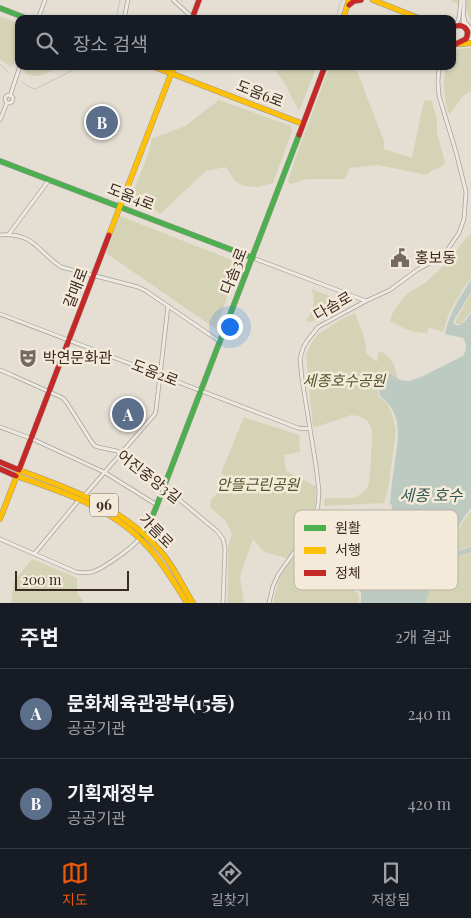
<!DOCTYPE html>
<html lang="ko">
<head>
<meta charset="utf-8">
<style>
  :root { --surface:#171b24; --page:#20242c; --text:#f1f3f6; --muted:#9ea1a6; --line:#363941; --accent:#ea580c }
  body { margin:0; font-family:"Playfair Display","Noto Sans KR",serif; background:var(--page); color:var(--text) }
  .scale { position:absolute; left:15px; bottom:12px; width:114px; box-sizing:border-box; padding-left:5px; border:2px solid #3a2b22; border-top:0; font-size:14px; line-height:18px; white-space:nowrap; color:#3a2b22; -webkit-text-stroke:4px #f4eada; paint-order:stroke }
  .you { position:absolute; left:229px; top:326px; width:18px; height:18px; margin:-12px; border:4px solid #fff; border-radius:50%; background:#1a73e8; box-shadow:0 0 0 8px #1a73e833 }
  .badge { display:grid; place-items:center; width:32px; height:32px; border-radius:50%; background:var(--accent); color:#fff; font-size:16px; font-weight:700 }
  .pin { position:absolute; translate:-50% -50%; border:2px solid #fff; box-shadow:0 1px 5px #0006 }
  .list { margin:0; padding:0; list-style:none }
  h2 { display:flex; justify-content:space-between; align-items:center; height:65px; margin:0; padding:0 20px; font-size:21px }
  h2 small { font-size:16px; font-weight:400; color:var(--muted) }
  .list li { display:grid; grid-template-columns:32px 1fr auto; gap:15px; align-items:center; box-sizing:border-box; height:90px; padding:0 20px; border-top:1px solid var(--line) }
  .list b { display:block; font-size:19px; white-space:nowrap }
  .list p { margin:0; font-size:16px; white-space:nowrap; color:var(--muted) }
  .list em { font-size:16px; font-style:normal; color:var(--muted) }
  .icon { flex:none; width:28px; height:28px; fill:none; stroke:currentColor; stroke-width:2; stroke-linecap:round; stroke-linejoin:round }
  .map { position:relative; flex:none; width:471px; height:603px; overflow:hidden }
  .search { position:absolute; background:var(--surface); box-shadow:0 1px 4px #0004; left:15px; right:15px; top:15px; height:55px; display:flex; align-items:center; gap:12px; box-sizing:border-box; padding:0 18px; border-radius:10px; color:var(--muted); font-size:19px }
  .sheet { height:245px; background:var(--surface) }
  nav { display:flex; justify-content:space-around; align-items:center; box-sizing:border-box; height:70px; border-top:1px solid var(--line); background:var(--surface); font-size:14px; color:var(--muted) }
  nav a { display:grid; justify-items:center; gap:2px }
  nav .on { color:var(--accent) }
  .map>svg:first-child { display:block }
</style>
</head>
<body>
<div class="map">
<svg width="471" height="603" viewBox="0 0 471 603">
  <rect width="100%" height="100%" fill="#e4ded3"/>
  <g fill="#d5d3b6">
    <polygon points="451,0 471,0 471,21 466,9"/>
    <polygon points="0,16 19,24 19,48 12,68 0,59"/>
    <path d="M471 48V91L462 97 450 114 448 112C444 96 442 82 446 66H452V56L458 49Z"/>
    <path d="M27 66H58C46 74 40 80 25 73Z"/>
    <polygon points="275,66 317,66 299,111 286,86 276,71"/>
    <path d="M330 66H355L384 141V149L412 158 424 100 432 101 437 120V133L445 163C438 171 434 167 427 175L377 165 350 168 345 179H307L291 184 288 182 294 162Z"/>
    <path d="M219 100 291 126 292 131 273 183 257 187 244 186 235 181 226 167 206 171 160 214 157 211 133 203 131 197C138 178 148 159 152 139L185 126Z"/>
    <polygon points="120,216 239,263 216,329 106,253"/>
    <path d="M471 234V278L463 289 449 313 443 332 429 327 427 333C414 333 401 328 390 321 392 311 402 298 410 292 415 288 421 286 426 282 432 277 438 271 443 266 454 256 460 243 471 234Z"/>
    <path d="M312 289 332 297 333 309 331 313 310 322 306 321C308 317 311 314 312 310 315 303 313 296 312 289Z"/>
    <polygon points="471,293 471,311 461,324 456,324 455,322"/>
    <path d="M355 313C359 325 367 339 366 353L377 362 378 353 381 351C392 360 396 364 397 378L388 373 385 382 378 391 379 397 387 404 391 411 396 430 389 484 384 503 324 506 325 498H356L367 488 369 482C370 472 371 463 371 454 373 436 376 416 351 415L313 428 306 356 311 344 318 334 342 319Z"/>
    <polygon points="244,417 299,435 300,452 284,455 286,471 316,486 315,506 311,528 287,558 264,552 253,539 240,576 244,603 227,603 228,582 228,546 232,534 226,521 210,507 211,500 226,484 226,477 221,473"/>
    <path d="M471 511V546L453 551 451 549C454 535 462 522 471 511Z"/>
    <path d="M361 515 383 538 382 542 369 550 355 553 332 552 320 556 317 566 359 594V603H273C277 587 280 568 294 558L297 560 308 544 322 517Z"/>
    <path d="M471 552V603H425C432 589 433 569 448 560 454 556 464 554 471 552Z"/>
    <polygon points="32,559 77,578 77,592 84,603 11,603 14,581"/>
  </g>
  <path fill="#bccac1" d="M471 280V292L453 322 455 325C463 327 467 318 471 313V508C463 517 451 538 450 550L454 552 471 547V552C465 554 458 555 451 558 434 565 433 588 425 603H361V592L321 562 323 559C342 551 379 564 387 537H389L392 505 390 504C391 492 392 480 394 469 397 441 406 416 380 396L379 391 385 383 389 373 400 380 410 381 423 376 463 356C467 349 467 345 463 338L445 334C449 314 460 297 471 280Z"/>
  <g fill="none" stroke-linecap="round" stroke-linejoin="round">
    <g stroke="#bccac1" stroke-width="1">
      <polyline points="182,0 182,1"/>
      <polyline points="199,17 201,19"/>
      <polyline points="116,19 120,0"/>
      <polyline points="336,19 339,6 342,0"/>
      <polyline points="0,64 8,72"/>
      <polyline points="22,82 29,87 35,89 81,66"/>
    </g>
    <g stroke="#aaa39b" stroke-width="4.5">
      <g id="street">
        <polyline points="173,0 193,18"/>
        <polyline points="464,0 463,22 464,26"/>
        <polyline points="464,17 465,22 471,29"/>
        <polyline points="38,19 45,0"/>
        <polyline points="124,19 128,0"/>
        <polyline points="456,25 459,18 461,0"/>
        <circle cx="9" cy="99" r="4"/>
        <polyline points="10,96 20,66"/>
        <polyline points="0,120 7,103"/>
        <polyline points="9,234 49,180"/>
        <path d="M0 235C35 233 36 250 61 267L138 287 146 291 219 341"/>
        <polyline points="253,258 366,301"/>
        <polyline points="0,314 298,428 310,429"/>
        <polyline points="0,370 12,375 63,398 67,403 91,441 95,446 98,447 117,451 128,457 217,531 223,539 225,548 223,603"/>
        <polyline points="0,427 30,438 104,472 157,505"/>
        <polyline points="85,495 155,414 156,410 168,306"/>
        <path d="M0 539 76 572C81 573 86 573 92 572 103 569 132 548 140 538"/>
        <polyline points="35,553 79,500"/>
        <polyline points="269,603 273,586 278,575 311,528 315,518 318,505 319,491 316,466 302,379 300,359 303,348 307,341 318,327 366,301 390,290 417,270 441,257 448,249 459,233 464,219 466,192 456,152 439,96 438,82 439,66"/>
      </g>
    </g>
    <g stroke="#9a938b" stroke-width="6">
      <g id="fast">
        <polyline points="0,8 28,19"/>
        <polyline points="0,161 253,258"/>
        <polyline points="140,538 149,525 157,505 299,135"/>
      </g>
    </g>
    <g stroke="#9a938b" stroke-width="6">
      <g id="slow">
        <polyline points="373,0 421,19"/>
        <polyline points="343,19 349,0"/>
        <polyline points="460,44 471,43"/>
        <polyline points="152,66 303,124"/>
        <polyline points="109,235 174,66"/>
        <path d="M16 476C63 492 113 508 147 546 163 563 175 584 187 603"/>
        <path d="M0 519 19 470C72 489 126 509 163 554 175 569 183 587 193 603"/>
      </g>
    </g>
    <g stroke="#9a938b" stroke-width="6">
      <g id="jam">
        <polyline points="349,5 354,1 361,0"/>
        <polyline points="192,19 199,0"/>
        <path d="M452 27C462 23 471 28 466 39L452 46"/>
        <polyline points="299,135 325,66"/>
        <polyline points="0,462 19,470 109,235"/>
        <polyline points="0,469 16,476"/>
      </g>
    </g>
    <use href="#street" stroke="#ede9e3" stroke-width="3"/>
    <use href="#fast" stroke="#4caf50" stroke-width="5"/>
    <use href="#slow" stroke="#ffc107" stroke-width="5"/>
    <use href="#jam" stroke="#c62828" stroke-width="5"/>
  </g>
  <defs>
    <g id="civic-bare" transform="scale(1.5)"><path d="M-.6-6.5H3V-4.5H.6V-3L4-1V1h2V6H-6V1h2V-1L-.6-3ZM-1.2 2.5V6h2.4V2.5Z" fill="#766a60" stroke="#f4eada" stroke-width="2.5" paint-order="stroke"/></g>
    <g id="theatre-bare" transform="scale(1.5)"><path d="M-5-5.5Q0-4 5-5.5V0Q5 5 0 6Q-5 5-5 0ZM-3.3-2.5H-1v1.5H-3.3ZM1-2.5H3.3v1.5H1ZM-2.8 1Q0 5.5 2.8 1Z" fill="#766a60" stroke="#f4eada" stroke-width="2.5" paint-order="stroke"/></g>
  </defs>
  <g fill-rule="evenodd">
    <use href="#civic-bare" x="400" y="258"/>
    <use href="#theatre-bare" x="28" y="358"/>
  </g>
  <g text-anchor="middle" stroke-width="5" stroke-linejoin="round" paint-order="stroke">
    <rect fill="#f4eada" stroke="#726459" stroke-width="1" x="90" y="493.5" width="28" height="23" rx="4"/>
    <g font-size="14" font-weight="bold" fill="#3a2b22">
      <text x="104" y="510">96</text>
    </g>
    <g font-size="15" fill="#3a2b22" stroke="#f4eada">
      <text transform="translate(260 94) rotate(21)" y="5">도움6로</text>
      <text transform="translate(131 197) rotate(21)" y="5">도움4로</text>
      <text transform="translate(234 271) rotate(-69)" y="5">다솜3로</text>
      <text transform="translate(76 288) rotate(-69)" y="5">갈매로</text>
      <text transform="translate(333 306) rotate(-30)" y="5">다솜로</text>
      <text transform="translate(155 373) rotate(21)" y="5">도움2로</text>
      <text transform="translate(149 477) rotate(38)" y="5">어진중앙3길</text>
      <text transform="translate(156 531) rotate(45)" y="5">가름로</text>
    </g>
    <g font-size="15" fill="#3a2b22" stroke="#f4eada" text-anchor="start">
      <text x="415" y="263">홍보동</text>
      <text x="43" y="363">박연문화관</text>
    </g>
    <g font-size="15" font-style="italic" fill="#4e552a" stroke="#f4eada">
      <text x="344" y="386">세종호수공원</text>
      <text x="258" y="490">안뜰근린공원</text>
    </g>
    <g font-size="16" font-style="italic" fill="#335852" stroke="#f4eada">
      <text x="431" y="501">세종 호수</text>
    </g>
  </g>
  <rect x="294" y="510" width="164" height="80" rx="8" fill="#f4eada" stroke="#bcb1a3" stroke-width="1"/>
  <rect x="304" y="525" width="22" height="6" fill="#4caf50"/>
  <rect x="304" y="547" width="22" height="7" fill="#ffc107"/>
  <rect x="304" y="570" width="22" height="6" fill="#c62828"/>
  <g font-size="14" fill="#3a2b22">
    <text x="335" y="533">원활</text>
    <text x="335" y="555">서행</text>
    <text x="335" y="578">정체</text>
  </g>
</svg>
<div class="scale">200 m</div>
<div class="you"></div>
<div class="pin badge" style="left:128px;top:414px;background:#5c6f8a">A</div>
<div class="pin badge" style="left:102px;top:122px;background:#5c6f8a">B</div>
<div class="search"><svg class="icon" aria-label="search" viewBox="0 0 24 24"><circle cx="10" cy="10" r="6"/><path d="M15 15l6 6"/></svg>장소 검색</div>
</div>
<section class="sheet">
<h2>주변<small>2개 결과</small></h2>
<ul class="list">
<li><span class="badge" style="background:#5c6f8a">A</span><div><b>문화체육관광부(15동)</b><p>공공기관</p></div><em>240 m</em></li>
<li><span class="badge" style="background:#5c6f8a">B</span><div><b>기획재정부</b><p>공공기관</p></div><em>420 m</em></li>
</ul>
</section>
<nav>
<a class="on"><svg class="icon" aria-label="map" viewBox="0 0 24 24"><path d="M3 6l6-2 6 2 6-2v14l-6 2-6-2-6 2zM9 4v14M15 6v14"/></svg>지도</a>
<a><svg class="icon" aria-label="directions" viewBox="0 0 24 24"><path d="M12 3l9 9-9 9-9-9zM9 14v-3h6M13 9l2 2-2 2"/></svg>길찾기</a>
<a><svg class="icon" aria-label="saved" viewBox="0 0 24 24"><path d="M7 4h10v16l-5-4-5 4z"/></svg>저장됨</a>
</nav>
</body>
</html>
